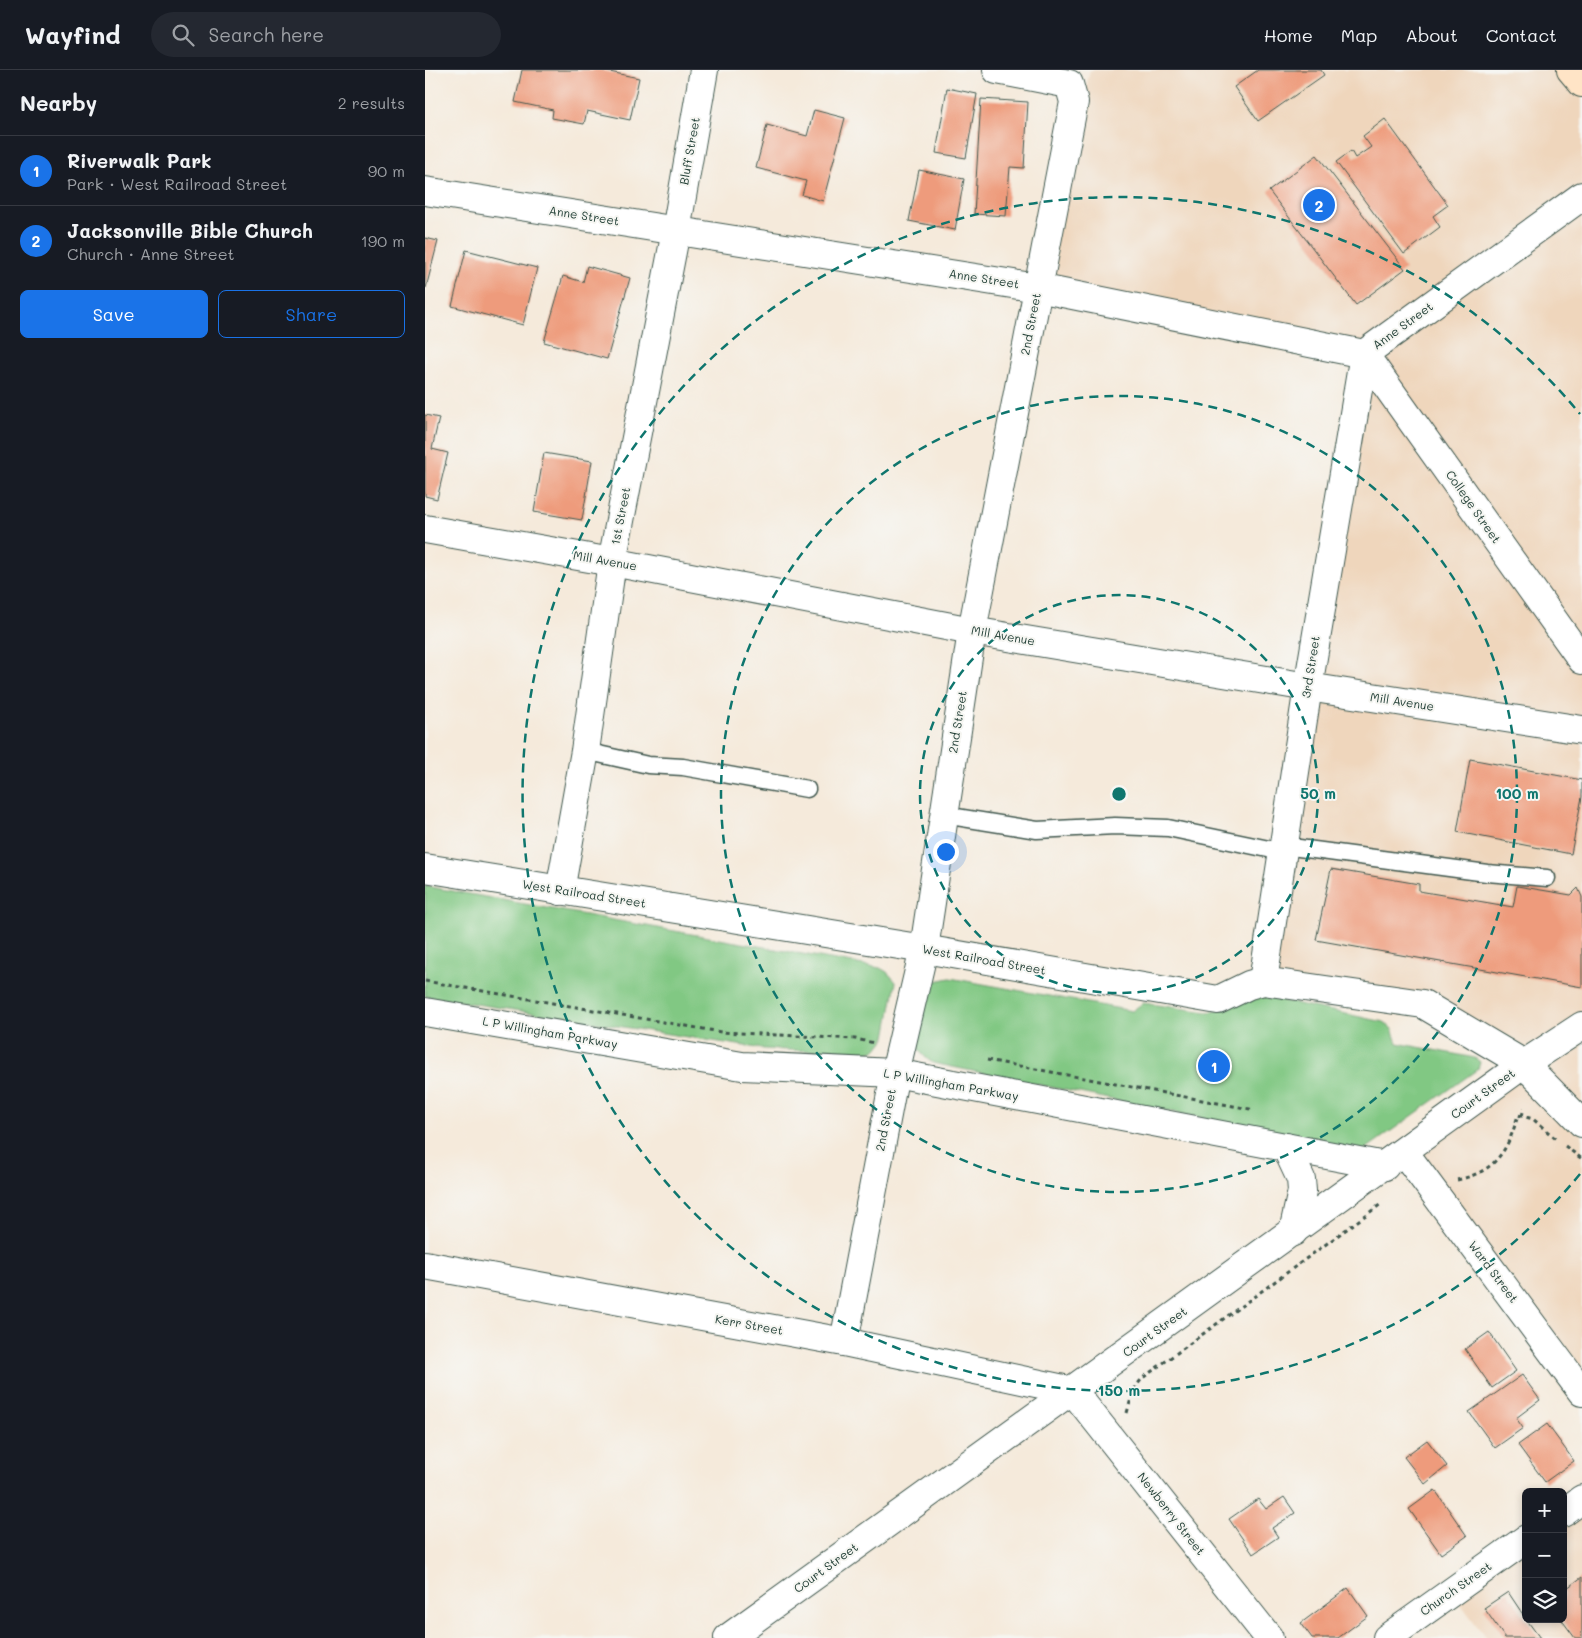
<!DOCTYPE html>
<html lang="en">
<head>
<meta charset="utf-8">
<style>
  :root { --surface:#171b24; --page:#242831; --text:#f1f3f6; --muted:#9ea1a6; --line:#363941; --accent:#1a73e8 }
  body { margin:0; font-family:Mali,sans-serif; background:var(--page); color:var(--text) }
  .controls { position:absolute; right:15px; bottom:15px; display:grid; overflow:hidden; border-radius:8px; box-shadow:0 2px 8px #0003 }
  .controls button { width:45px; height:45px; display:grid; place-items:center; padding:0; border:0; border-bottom:1px solid var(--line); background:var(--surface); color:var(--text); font:25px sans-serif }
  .you { position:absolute; left:520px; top:781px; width:18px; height:18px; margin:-12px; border:4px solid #fff; border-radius:50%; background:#1a73e8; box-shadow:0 0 0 8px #1a73e833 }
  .badge { display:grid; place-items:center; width:32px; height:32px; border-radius:50%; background:var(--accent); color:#fff; font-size:16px; font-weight:700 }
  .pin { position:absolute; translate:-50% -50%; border:2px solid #fff; box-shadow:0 1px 5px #0006 }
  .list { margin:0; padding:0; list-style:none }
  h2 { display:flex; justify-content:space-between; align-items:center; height:65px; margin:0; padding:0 20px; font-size:21px }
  h2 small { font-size:16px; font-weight:400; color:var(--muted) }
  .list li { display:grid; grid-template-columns:32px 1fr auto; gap:15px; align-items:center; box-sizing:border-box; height:70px; padding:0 20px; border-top:1px solid var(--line) }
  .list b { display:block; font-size:19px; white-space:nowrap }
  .list p { margin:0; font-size:16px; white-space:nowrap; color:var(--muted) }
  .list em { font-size:16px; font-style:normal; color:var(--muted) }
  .actions { display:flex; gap:10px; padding:15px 20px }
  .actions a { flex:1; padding:11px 0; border:1px solid var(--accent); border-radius:8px; text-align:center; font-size:18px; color:var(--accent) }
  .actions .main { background:var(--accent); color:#fff }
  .icon { flex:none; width:28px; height:28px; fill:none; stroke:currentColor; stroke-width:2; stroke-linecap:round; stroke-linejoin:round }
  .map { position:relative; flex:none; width:1157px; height:1568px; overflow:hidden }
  header { display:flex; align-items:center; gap:30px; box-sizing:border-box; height:70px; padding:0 25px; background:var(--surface); border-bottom:1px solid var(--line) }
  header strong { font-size:24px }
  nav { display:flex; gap:28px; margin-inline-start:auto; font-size:18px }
  .search { width:350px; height:45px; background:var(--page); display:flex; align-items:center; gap:12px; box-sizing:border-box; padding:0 18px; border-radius:28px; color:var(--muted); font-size:19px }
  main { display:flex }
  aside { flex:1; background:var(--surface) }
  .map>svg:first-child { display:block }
</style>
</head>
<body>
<header>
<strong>Wayfind</strong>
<div class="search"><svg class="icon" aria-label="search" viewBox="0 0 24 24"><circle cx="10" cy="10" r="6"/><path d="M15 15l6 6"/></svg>Search here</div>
<nav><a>Home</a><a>Map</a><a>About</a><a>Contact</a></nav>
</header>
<main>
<aside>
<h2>Nearby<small>2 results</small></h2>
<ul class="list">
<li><span class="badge">1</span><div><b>Riverwalk Park</b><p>Park · West Railroad Street</p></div><em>90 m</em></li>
<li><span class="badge">2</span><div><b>Jacksonville Bible Church</b><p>Church · Anne Street</p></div><em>190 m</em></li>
</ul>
<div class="actions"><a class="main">Save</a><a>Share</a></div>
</aside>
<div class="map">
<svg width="1157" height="1568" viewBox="0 0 1157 1568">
  <rect width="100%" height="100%" fill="#f6f6f2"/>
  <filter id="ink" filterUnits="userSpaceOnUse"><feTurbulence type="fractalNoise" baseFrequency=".02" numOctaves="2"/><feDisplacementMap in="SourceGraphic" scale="10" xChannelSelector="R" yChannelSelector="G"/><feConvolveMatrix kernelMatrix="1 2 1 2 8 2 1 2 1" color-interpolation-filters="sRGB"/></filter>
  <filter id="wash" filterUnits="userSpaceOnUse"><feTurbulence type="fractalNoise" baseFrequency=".0096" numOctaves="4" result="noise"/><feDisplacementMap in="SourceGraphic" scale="20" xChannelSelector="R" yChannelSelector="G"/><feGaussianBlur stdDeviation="1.12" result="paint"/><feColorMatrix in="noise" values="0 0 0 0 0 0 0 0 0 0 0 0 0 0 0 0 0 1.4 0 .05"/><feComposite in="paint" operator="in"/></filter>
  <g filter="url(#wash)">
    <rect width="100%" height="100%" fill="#f5eadb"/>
    <g fill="#efd6bc">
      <polygon points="665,0 1157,0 1157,1322 979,1082 1098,995 998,934 838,911 939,284 613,218"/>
      <polygon points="1157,1429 1157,1568 1061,1568 1027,1522 1101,1469 1101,1549 1138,1549 1138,1443"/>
    </g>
    <g fill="#81c883" stroke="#50825c">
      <polygon points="0,816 455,898 462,902 471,912 461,967 452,979 441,983 339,979 0,926"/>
      <path d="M525 908 707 941 718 933 782 942 791 941 826 924 959 952 967 959 972 973 1050 988 1055 992 1053 999 938 1081 508 993C499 987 493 982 491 971L504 916 510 911Z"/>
    </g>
    <g id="blocks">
      <g fill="#ee9b7c">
        <polygon points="97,0 175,0 214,8 205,50 162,41 159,54 127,48 128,40 90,32"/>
        <polygon points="833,0 896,0 899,5 833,51 809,17"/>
        <polygon points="522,18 552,24 541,88 511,83"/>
        <polygon points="556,29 603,32 599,98 585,97 581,146 549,144"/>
        <polygon points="389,40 420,48 398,131 377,125 381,111 331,98 342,55 382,66"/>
        <polygon points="960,49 1023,135 1008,146 1015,157 979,184 911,92 926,81 930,88 946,77 938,66"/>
        <polygon points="892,85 980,199 931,235 844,121"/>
        <polygon points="494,100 539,109 530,160 484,151"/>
        <polygon points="0,168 13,171 1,218 0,217"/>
        <polygon points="41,180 112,198 98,255 27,236"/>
        <polygon points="162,196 205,208 182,289 119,272 138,206 158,212"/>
        <polygon points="0,345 14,348 7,379 23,383 12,429 0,426"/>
        <polygon points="119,383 167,391 157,450 109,442"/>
        <polygon points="1045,689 1157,710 1157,727 1146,784 1032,762"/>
        <polygon points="906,799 994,814 994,821 1088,837 1092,816 1146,825 1153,818 1157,827 1157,917 891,870"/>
        <polygon points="1064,1262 1091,1301 1067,1318 1040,1279"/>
        <polygon points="1097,1305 1115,1330 1091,1348 1098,1358 1070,1378 1044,1342"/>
        <polygon points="1122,1354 1149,1391 1120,1412 1093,1375"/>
        <polygon points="1002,1370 1022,1396 1000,1414 979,1387"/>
        <polygon points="1010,1420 1042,1466 1016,1484 984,1439"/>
        <polygon points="859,1427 870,1443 847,1458 853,1467 828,1484 804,1449 833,1429 841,1439"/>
        <polygon points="1157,1507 1157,1568 1150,1568 1136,1549 1138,1549 1138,1521"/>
        <polygon points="923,1518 943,1546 913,1568 887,1568 876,1553"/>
        <polygon points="1083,1522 1101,1549 1115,1568 1080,1568 1059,1538"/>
      </g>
    </g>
  </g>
  <g filter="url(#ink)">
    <use href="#blocks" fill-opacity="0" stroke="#3f574d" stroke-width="1"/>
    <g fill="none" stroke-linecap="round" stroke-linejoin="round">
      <g stroke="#3f574d" stroke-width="19">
        <g id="service">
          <polyline points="160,681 223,695 258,697 382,719"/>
          <polyline points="519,745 612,760 690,756 743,758 858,782"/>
          <polyline points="859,776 1062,803 1122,808"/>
        </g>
      </g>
      <g stroke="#3f574d" stroke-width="30">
        <g id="minor">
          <polyline points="0,121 613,218 939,284 1157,126"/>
          <polyline points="939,284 1157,590"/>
          <polyline points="0,459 187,492 547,561 883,617 1157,660"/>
          <polyline points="0,798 499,879 793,930 824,915 838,911 998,934 1099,994 1157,1053"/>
          <polyline points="135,821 160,681 187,492 251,161 279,0"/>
          <polyline points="838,911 883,617 939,284"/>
          <polyline points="0,942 317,996 470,1003 960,1096"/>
          <polyline points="861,1077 876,1109 877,1121 868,1162"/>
          <polyline points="979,1082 1157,1322"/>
          <polyline points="0,1195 419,1272 648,1321 844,1568"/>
          <polyline points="419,1272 470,1003 499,879 547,561 649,32 644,14 572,0"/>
          <polyline points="1138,1443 1157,1429"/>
          <polyline points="303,1568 1099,994 1157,956"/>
          <polyline points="962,1568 1101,1469"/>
        </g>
      </g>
      <g stroke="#3f574d" stroke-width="30">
        <polyline id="secondary" points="1146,0 1157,13"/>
      </g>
      <g stroke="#3f574d" stroke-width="3" stroke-dasharray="4 4" stroke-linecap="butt">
        <polyline points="0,911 296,962 430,969 450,973"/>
        <polyline points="562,990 825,1039 828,1042"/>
        <polyline points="1097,1046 1099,1038"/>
        <polyline points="1140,1076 1157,1089"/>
        <path d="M1032 1110C1070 1102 1083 1081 1093 1045L1108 1049 1131 1069"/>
        <path d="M702 1343C706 1329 708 1317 719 1307L956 1134"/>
      </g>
      <use href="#service" stroke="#fff" stroke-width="16"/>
      <use href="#minor" stroke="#fff" stroke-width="28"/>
      <use href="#secondary" stroke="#ffe4c6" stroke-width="28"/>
    </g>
  </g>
  <g fill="none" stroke="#0f766e" stroke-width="2.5" stroke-dasharray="9 6">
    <circle cx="694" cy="724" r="199"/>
    <circle cx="694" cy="724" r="398"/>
    <path d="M1155 1104A597 597 0 1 1 1155 344"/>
  </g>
  <g text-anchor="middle" stroke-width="4" stroke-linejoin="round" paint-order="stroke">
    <g font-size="12" fill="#1f3d34" stroke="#f6f6f2">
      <text transform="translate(265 81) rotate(-80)" y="4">Bluff Street</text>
      <text transform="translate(159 146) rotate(9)" y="4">Anne Street</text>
      <text transform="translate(559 209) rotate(9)" y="4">Anne Street</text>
      <text transform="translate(606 254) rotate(-79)" y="4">2nd Street</text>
      <text transform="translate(978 256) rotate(-36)" y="4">Anne Street</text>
      <text transform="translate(1048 437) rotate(55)" y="4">College Street</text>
      <text transform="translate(196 446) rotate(-79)" y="4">1st Street</text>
      <text transform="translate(180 491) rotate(10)" y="4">Mill Avenue</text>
      <text transform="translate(578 566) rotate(10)" y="4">Mill Avenue</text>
      <text transform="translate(886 597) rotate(-81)" y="4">3rd Street</text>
      <text transform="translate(977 632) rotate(9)" y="4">Mill Avenue</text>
      <text transform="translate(533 652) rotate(-81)" y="4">2nd Street</text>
      <text transform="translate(159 824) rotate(9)" y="4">West Railroad Street</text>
      <text transform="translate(559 890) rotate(10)" y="4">West Railroad Street</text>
      <text transform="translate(125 963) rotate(10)" y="4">L P Willingham Parkway</text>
      <text transform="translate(526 1015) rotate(10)" y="4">L P Willingham Parkway</text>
      <text transform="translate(1058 1024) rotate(-36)" y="4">Court Street</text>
      <text transform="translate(461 1050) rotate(-79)" y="4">2nd Street</text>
      <text transform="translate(1068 1202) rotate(53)" y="4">Ward Street</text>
      <text transform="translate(324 1255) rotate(10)" y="4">Kerr Street</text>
      <text transform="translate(730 1262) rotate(-36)" y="4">Court Street</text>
      <text transform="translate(746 1444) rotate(52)" y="4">Newberry Street</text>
      <text transform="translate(401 1498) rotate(-36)" y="4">Court Street</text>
      <text transform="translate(1031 1519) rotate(-35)" y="4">Church Street</text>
    </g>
  </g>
  <circle cx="694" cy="724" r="8" fill="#0f766e" stroke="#f6f6f2" stroke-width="2.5"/>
  <g font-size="15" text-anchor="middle" font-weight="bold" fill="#0f766e" stroke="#f6f6f2" stroke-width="4" stroke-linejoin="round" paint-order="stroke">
    <text x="893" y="729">50 m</text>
    <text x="1092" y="729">100 m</text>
    <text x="694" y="1326">150 m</text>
  </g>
</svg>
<div class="controls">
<button>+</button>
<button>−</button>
<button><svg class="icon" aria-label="layers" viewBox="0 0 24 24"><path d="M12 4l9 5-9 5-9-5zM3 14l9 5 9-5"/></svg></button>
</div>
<div class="you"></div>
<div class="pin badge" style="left:789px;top:996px">1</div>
<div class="pin badge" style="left:894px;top:135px">2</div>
</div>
</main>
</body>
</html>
